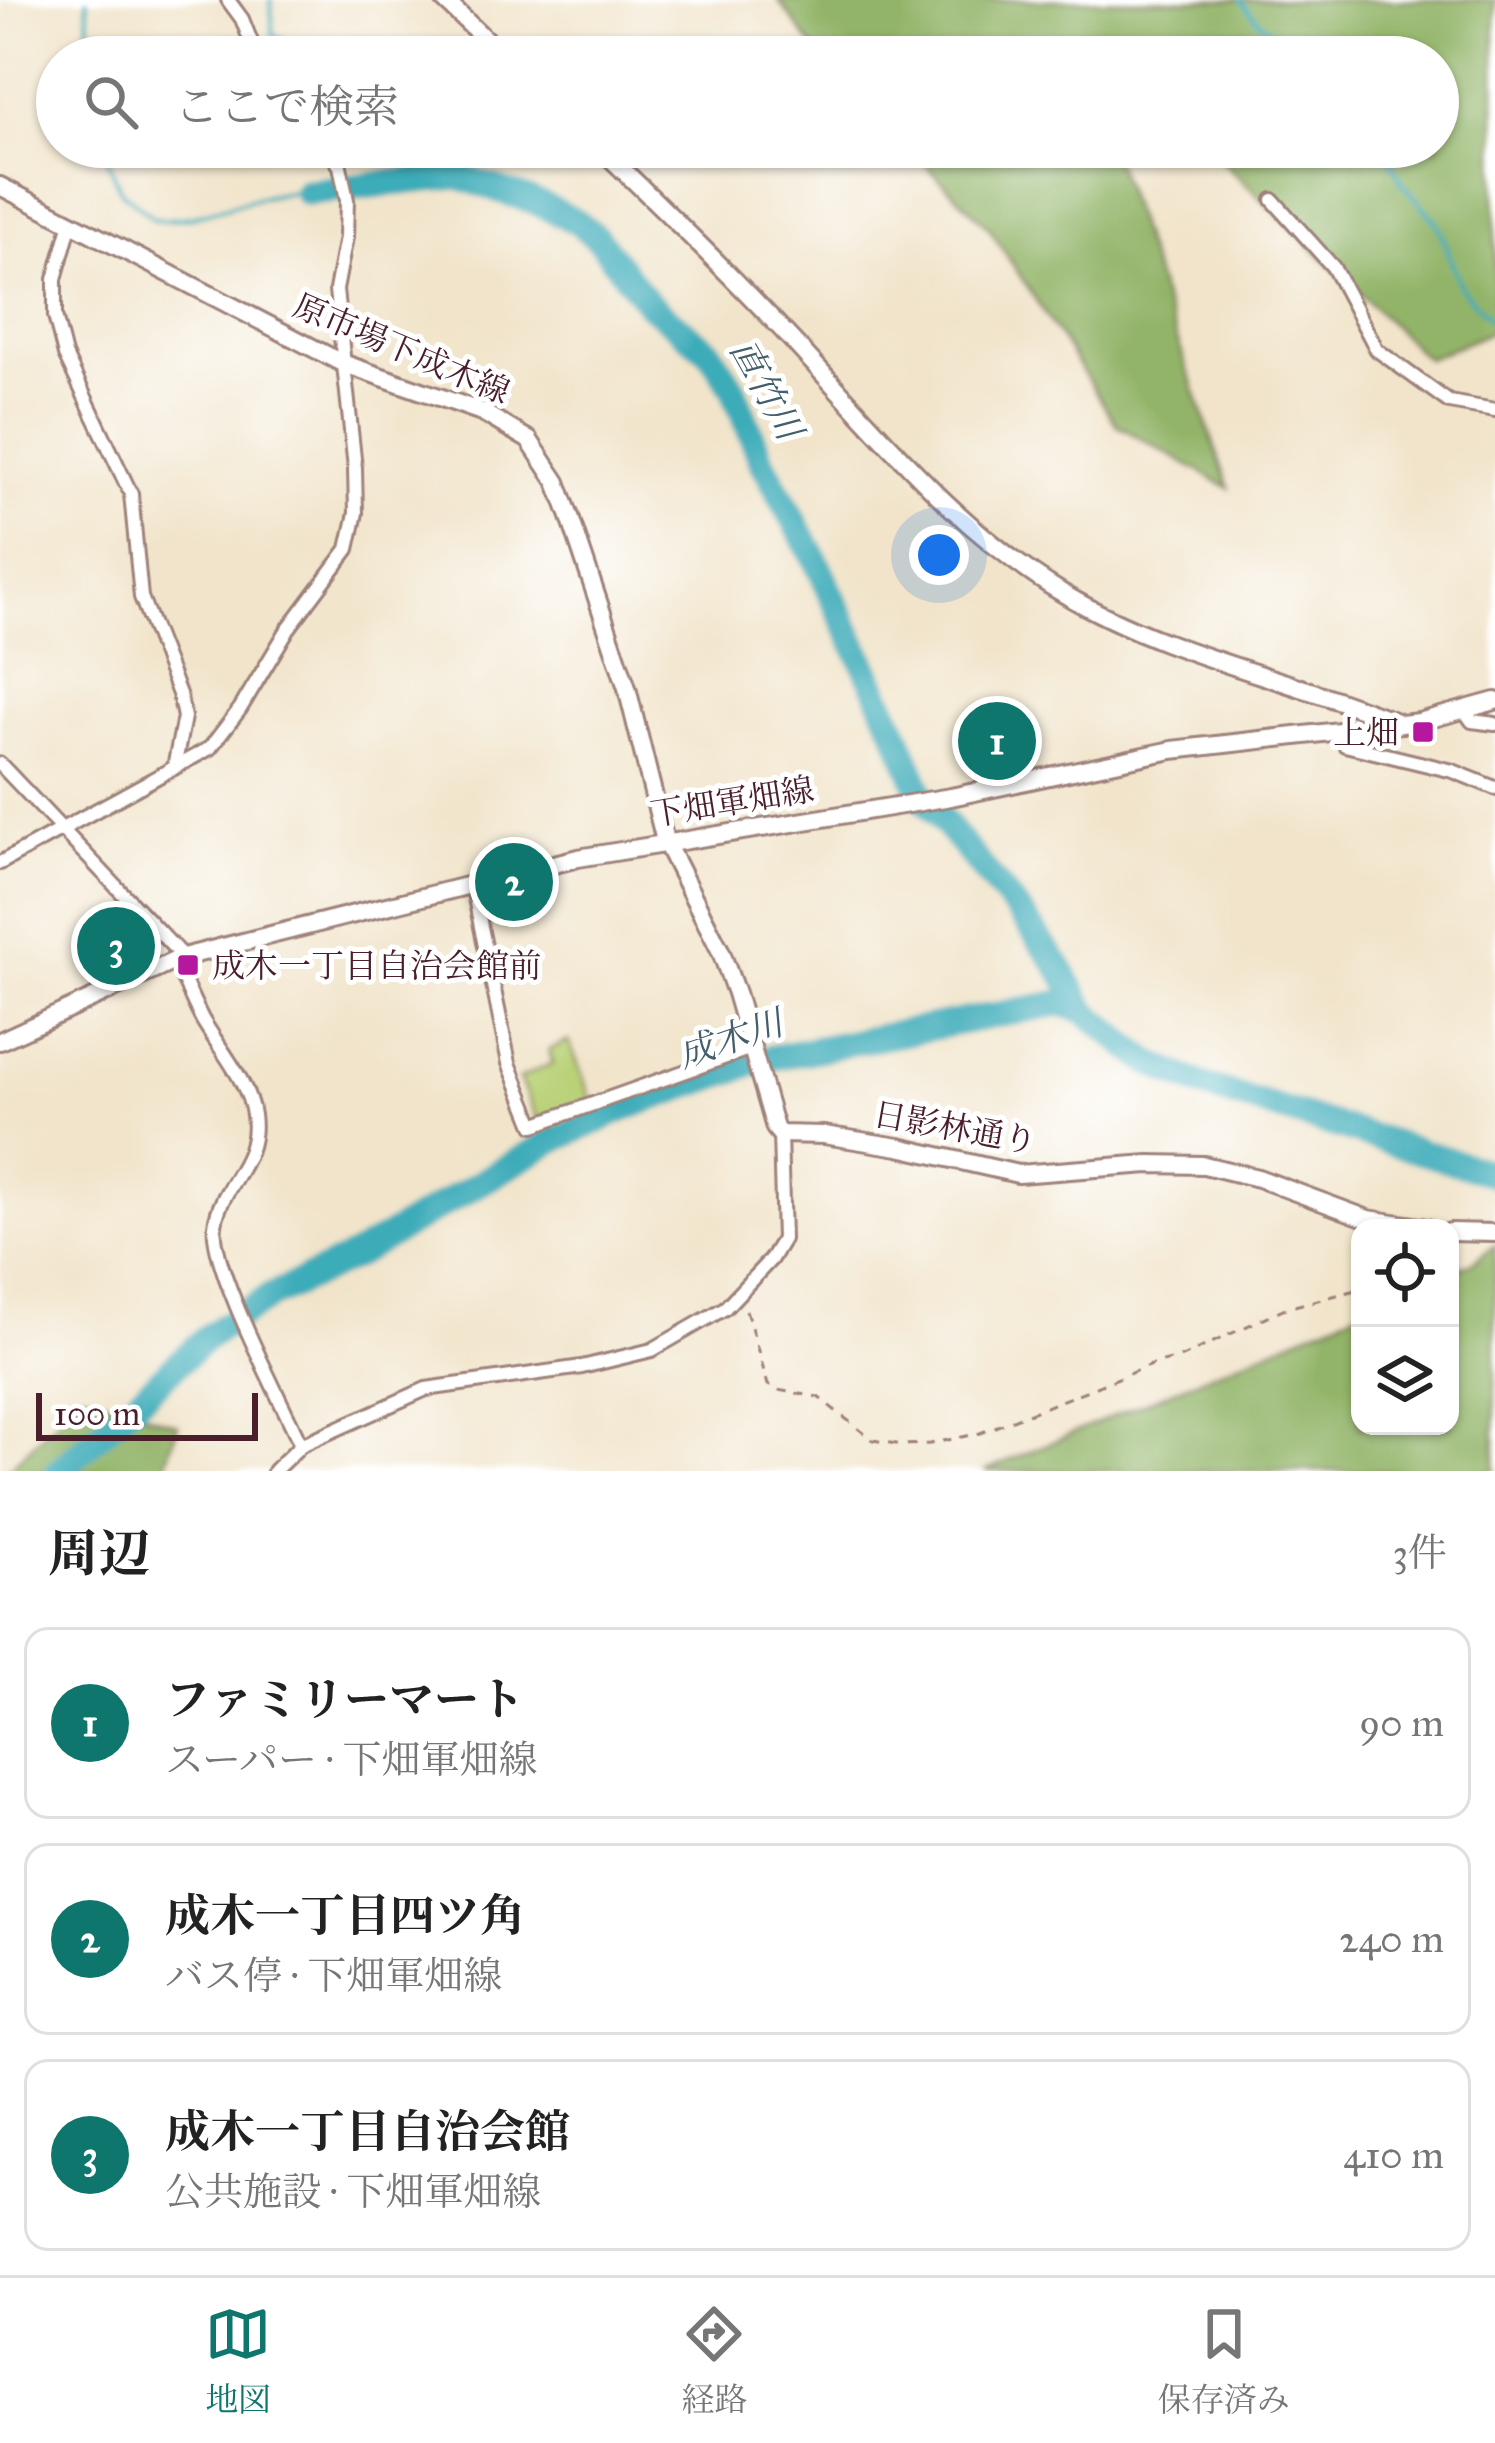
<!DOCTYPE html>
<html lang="ja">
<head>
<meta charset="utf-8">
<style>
  :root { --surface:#fff; --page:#f2f2f2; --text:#222; --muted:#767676; --line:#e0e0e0; --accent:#0f766e }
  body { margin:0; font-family:"IM FELL Great Primer","Noto Serif JP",serif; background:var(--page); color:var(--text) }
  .controls { position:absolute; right:36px; bottom:36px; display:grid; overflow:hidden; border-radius:24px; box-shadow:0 3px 9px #0004 }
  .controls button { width:108px; height:108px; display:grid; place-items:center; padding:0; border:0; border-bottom:3px solid var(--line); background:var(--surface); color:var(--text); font:60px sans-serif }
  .scale { position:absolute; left:36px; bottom:30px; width:222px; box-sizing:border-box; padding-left:12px; border:6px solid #4a1f2b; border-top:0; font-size:33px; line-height:42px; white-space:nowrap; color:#4a1f2b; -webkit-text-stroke:9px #fff; paint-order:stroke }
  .you { position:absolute; left:939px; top:555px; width:42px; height:42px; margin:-30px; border:9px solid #fff; border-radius:50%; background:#1a73e8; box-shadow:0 0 0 18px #1a73e833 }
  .badge { display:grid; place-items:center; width:78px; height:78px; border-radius:50%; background:var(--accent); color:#fff; font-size:39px; font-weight:700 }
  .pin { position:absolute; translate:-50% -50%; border:6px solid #fff; box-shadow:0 3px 12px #0006 }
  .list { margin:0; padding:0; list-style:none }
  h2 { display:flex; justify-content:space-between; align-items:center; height:156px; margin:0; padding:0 48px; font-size:51px }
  h2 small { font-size:39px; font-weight:400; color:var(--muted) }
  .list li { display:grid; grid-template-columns:78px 1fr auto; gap:36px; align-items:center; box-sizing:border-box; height:192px; margin:0 24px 24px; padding:0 24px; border:3px solid var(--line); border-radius:24px }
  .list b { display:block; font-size:45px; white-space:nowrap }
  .list p { margin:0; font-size:39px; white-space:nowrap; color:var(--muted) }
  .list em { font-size:39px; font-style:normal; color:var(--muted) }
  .icon { flex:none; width:66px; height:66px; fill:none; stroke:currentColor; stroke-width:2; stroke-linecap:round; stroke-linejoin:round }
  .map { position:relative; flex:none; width:1495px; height:1471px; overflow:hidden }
  .search { position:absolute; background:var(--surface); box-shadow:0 3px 9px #0004; left:36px; right:36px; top:36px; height:132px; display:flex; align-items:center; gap:30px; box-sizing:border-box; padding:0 42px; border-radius:66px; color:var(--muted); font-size:45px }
  .sheet { height:804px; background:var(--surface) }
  nav { display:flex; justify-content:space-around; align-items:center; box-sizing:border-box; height:168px; border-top:3px solid var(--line); background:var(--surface); font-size:33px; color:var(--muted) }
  nav a { display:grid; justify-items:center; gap:6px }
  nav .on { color:var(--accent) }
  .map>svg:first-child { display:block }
</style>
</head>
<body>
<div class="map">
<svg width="1495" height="1471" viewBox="0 0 1495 1471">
  <rect width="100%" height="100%" fill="#fff"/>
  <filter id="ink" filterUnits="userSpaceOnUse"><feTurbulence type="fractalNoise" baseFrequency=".00833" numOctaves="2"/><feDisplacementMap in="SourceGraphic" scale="24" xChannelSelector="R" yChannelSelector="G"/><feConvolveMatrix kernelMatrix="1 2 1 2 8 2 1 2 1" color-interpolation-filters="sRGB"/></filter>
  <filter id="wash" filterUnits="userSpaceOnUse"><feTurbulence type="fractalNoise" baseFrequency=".004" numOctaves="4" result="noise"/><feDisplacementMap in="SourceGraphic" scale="48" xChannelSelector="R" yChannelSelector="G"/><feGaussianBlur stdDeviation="2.7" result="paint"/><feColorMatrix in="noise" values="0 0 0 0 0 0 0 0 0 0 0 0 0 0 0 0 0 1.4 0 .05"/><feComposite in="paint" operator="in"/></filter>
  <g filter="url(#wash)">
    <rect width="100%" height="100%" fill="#f1e4ca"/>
    <polygon fill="#b9d278" stroke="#827852" stroke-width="3" points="569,1041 592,1101 538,1120 519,1079 553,1063 549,1050"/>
    <g fill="#92b468" stroke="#6e6a4a" stroke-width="3">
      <polygon points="778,0 1495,0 1495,330 1427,359 1208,147 1438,147 1438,57 820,57"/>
      <polygon points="908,147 1110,147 1229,488 1117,425 989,228"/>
      <polygon points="1495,1245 1495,1471 985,1471 1360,1310 1360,1426 1450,1426 1450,1271 1473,1262"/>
      <polygon points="84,1393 178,1425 163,1471 6,1471"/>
    </g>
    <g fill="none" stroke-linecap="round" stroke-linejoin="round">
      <g stroke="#3cacb9" stroke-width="4.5">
        <polyline points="87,0 91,57"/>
        <polyline points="271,0 273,35 293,44 363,40 399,57"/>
        <path d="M1241 0C1250 17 1285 40 1301 57"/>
        <path d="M103 147 120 190 154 219C207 224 250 190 307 192"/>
        <polyline points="452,147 458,176"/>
        <polyline points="1376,147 1391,161 1402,182 1438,224 1461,288 1495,325"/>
      </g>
      <g stroke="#3cacb9" stroke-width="27">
        <polyline points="307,192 458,176 538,203 577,222 598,239 649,304 710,352 732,386 762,461 814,557 896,731 922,796 1026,921 1061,969 1085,1011"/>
        <polyline points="59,1471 207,1337 271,1296 353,1257 550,1142 630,1106 765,1059 1060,1003 1085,1011 1148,1062 1203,1086 1495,1174"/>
      </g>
    </g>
    <g id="blocks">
      <g fill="#d5ab92">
        <polygon points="1014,721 1021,754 984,761 976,756 973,742 980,740 977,728"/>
        <polygon points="135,921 151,942 105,969 92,951"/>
      </g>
    </g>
  </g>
  <g filter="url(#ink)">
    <use href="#blocks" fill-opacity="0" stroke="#9e827a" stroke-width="3"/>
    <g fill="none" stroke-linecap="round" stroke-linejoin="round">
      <g stroke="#9e827a" stroke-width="18">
        <g id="street">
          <polyline points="228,0 242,19 257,57"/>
          <polyline points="1273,200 1333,267 1377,350 1449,402 1495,410"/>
          <polyline points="71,222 55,279 55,316 65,355 131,494 141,597 179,694 184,717 174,768"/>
          <polyline points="1465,711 1472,721 1495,724"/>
          <polyline points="1338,731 1345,745 1453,771 1495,788"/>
          <polyline points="0,764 183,957"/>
          <polyline points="0,863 210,748 240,709 288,629 348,549 356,513 355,468 336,290 346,237 347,200 340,166 327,147"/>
          <polyline points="472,883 509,1063 534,1125 754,1047"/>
          <path d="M175 961C184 980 192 1000 202 1019 218 1047 249 1082 253 1115 260 1164 221 1183 215 1225 209 1265 281 1400 301 1445L274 1471"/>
          <polyline points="301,1445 426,1389 582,1367 652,1350 725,1308 771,1259 783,1239 780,1134"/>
        </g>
      </g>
      <g stroke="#9e827a" stroke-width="22">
        <g id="secondary">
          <polyline points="444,0 504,57"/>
          <path d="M599 147C669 214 739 282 805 354 887 442 960 532 1064 594 1166 655 1286 677 1396 722"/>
          <polyline points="0,186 342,363 482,412 529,440 557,482 570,517 627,688 665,841 721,952 736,993 775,1128 780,1134 824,1135 899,1147 1018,1174 1149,1164 1204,1165 1258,1178 1368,1219 1427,1228"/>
          <polyline points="0,1041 183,957 578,858 951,797 1172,750 1419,722 1495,701"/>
          <polyline points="1450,1232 1495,1233"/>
        </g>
      </g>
      <polyline stroke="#9e827a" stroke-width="3" stroke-dasharray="9 9" stroke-linecap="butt" points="746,1310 768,1385 778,1390 818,1397 873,1440 902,1445 930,1444 980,1433 1151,1365 1182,1357 1283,1309 1360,1289"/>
      <use href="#street" stroke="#fff" stroke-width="12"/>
      <use href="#secondary" stroke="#fff" stroke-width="16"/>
    </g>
  </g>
  <g fill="#b5179e" stroke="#fff" stroke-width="4.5">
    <rect x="1411" y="720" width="24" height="24" rx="6"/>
    <rect x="176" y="953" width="24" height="24" rx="6"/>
  </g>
  <g text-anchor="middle" stroke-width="10" stroke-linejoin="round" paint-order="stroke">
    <g font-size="33" fill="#4a1f2b" stroke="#fff">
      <text transform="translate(402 348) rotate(23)" y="12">原市場下成木線</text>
      <text transform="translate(732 801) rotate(-9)" y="12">下畑軍畑線</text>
      <text transform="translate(955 1127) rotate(10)" y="12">日影林通り</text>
    </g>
    <g font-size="33" fill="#4a1f2b" stroke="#fff" text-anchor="end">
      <text x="1399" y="744">上畑</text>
      <text x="212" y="977" text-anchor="start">成木一丁目自治会館前</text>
    </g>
    <g font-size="36" font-style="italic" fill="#445e6b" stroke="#fff">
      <text transform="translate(767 389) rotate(61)" y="13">直竹川</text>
      <text transform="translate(730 1038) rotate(-19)" y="13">成木川</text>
    </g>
  </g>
</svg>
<div class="controls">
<button><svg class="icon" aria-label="locate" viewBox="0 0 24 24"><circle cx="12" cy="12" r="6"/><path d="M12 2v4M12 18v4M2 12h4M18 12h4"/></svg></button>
<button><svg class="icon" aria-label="layers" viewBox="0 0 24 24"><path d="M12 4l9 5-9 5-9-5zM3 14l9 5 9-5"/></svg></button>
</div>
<div class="scale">100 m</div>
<div class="you"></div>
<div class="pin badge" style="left:997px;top:741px">1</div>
<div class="pin badge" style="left:514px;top:882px">2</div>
<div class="pin badge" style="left:116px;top:946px">3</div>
<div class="search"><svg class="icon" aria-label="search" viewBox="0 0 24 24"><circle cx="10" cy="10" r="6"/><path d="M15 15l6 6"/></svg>ここで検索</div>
</div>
<section class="sheet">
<h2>周辺<small>3件</small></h2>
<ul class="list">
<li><span class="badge">1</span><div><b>ファミリーマート</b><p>スーパー · 下畑軍畑線</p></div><em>90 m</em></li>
<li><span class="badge">2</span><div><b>成木一丁目四ツ角</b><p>バス停 · 下畑軍畑線</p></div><em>240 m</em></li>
<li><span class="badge">3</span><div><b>成木一丁目自治会館</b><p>公共施設 · 下畑軍畑線</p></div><em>410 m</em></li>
</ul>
</section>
<nav>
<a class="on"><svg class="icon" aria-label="map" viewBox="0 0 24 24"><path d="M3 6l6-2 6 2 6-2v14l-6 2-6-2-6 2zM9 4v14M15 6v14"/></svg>地図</a>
<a><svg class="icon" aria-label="directions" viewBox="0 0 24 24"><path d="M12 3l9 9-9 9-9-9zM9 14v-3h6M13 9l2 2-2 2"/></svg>経路</a>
<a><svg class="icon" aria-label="saved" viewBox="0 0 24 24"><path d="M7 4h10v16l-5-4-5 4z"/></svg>保存済み</a>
</nav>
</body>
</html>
